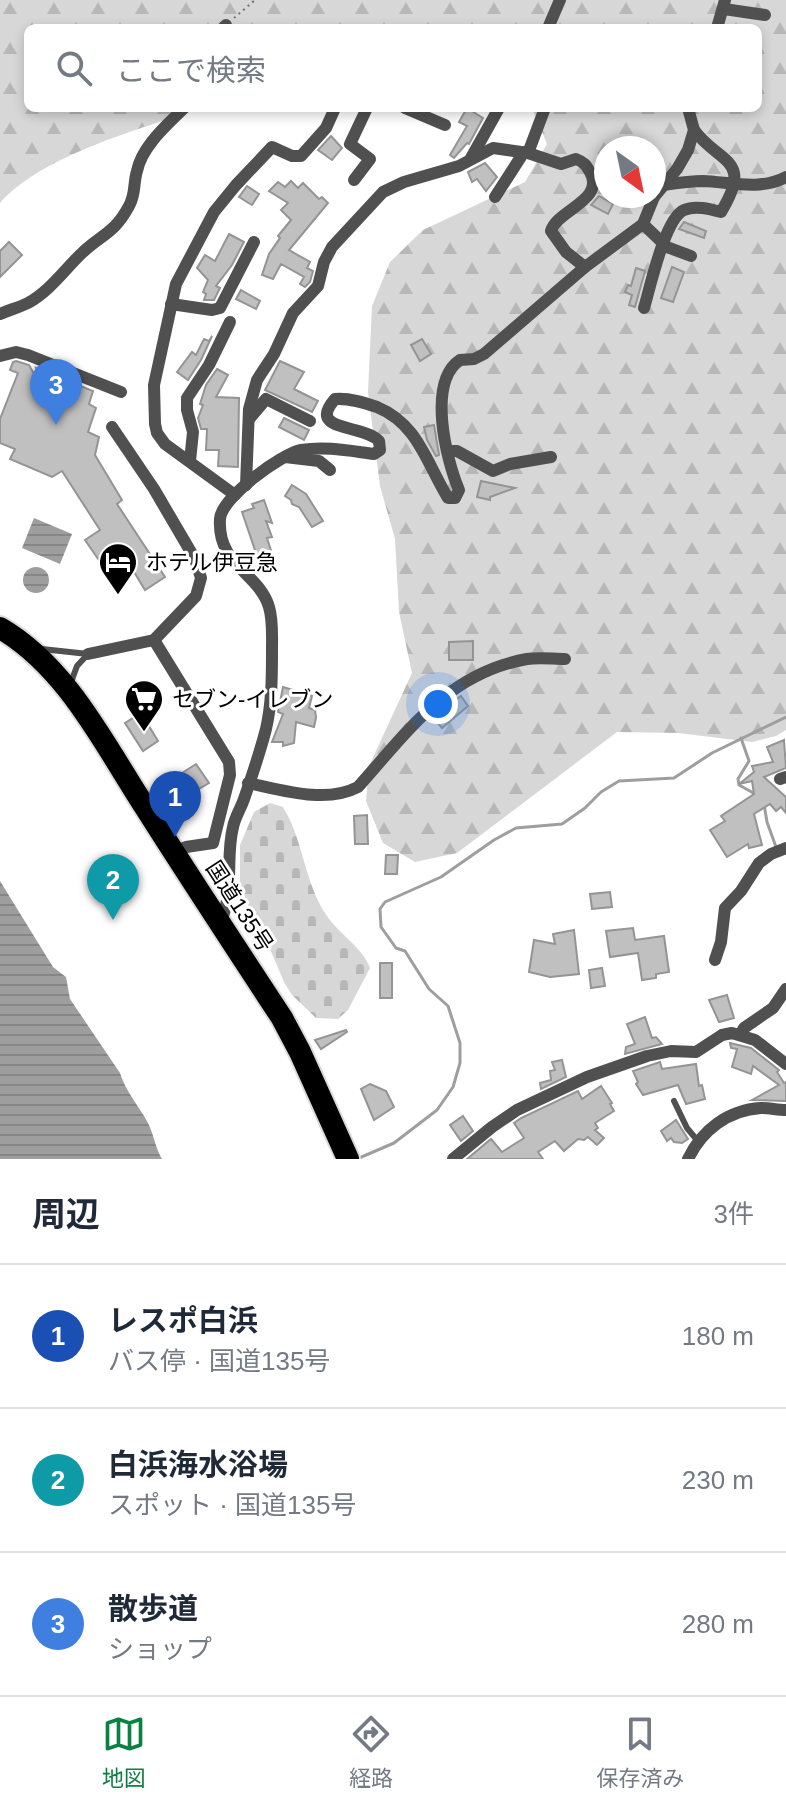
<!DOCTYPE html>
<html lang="ja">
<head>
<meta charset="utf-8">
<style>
  :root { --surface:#fff; --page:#f6f6f7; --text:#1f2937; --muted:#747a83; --line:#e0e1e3; --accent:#0b8043 }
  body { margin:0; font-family:Helvetica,"Noto Sans JP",sans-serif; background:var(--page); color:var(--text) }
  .compass { position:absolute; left:594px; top:136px; width:72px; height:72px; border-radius:50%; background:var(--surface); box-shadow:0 4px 12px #0003; rotate:147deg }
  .you { position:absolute; left:438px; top:704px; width:28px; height:28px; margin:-20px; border:6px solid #fff; border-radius:50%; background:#1a73e8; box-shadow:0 0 0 12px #1a73e833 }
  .badge { display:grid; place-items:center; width:52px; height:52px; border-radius:50%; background:var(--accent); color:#fff; font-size:26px; font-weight:700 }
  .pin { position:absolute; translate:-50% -66px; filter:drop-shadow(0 2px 4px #0008) }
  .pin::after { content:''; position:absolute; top:42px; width:28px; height:24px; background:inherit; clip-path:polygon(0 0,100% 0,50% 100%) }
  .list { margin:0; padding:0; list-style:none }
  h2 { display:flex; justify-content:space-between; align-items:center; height:104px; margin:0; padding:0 32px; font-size:34px }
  h2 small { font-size:26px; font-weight:400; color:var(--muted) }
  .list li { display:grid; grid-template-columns:52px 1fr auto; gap:24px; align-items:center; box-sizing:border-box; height:144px; padding:0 32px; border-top:2px solid var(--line) }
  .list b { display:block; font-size:30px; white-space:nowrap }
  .list p { margin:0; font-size:26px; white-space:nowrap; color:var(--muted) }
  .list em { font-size:26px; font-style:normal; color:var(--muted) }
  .icon { flex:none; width:44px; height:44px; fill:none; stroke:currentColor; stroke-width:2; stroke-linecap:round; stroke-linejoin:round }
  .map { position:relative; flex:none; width:786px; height:1159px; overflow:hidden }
  .search { position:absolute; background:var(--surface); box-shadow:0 4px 12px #0003; left:24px; right:24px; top:24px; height:88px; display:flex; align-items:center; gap:20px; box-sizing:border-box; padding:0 28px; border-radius:12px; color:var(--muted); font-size:30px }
  .sheet { height:536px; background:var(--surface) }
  nav { display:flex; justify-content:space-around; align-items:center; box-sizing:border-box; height:112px; border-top:2px solid var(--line); background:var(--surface); font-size:22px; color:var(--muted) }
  nav a { display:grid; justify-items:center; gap:4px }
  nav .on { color:var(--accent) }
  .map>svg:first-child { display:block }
</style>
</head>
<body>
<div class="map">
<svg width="786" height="1159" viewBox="0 0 786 1159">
  <defs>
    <pattern id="forest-firs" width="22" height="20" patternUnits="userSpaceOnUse" patternTransform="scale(2)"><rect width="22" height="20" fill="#d7d7d7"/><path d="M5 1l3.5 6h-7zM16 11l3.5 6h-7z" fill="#b7b7b7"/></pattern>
    <pattern id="cemetery-stones" width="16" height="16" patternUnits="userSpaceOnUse" patternTransform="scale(2)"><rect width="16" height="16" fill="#d7d7d7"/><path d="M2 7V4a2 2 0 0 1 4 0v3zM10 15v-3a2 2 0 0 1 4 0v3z" fill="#b7b7b7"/></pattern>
    <pattern id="water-rules" width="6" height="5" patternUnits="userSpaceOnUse" patternTransform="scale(2)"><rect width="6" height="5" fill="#9e9e9e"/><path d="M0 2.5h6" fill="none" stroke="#868686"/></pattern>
  </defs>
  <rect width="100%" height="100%" fill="#fff"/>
  <path fill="url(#forest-firs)" fill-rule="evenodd" d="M0 0H786V730L776 736 752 742 678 733 617 732 457 853 415 862 383 843 366 801 369 766 412 673 399 612 395 539 380 486 368 392 372 306 390 262 423 230 525 182 547 144 532 108H758V28H28V108H201C141 129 42 155 0 203ZM606 148H654V196H606Z"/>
  <path fill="url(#cemetery-stones)" d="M270 803 283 807C304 841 304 883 327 916 339 934 363 948 370 968L348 1010 338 1019 316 1018 292 995 284 982 264 935 249 908 240 882V845L254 812Z"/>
  <g fill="url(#water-rules)">
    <polygon points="34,518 72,534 60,564 22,548"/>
    <circle cx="36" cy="580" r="13"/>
    <path d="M0 881 53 967 66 977 70 999 120 1073C126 1092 139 1106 148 1123 154 1135 155 1147 162 1159H0Z"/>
  </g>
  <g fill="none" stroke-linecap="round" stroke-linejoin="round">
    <g stroke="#9e9e9e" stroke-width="3">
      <polyline points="741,738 749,761 738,779 739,785 757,795"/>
      <polyline points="764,804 767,822 776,847"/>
      <polyline points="357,1159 394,1143 437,1110 453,1087 460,1063 460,1043 448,1006 429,989 405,951 396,948 381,927 380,909 385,902 441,877 494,840 516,828 562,824 585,808 601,792 619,781 674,778 712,753 786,717"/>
    </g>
  </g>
  <g fill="#c0c0c0" stroke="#949494" stroke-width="2">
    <polygon points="467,108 483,118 469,144 467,143 454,158 450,155 467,126 459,122"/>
    <polygon points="331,136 342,148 332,160 318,150"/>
    <polygon points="485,163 497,177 486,191 477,179 472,182 468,172"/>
    <polygon points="291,181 298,188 303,183 319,199 322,197 328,203 289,250 310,262 307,268 313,271 310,282 305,287 300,284 304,277 281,264 273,279 262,275 269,254 280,238 278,236 291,220 281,210 288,203 269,191 278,182 285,187"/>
    <polygon points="247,186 259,194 252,205 239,197"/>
    <polygon points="599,196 613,204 608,214 591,205"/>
    <polygon points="684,222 706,231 704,238 679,229"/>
    <polygon points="229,234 244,242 232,265 216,286 220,288 214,300 204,300 206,294 203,292 208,280 197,268 205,255 215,261"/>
    <polygon points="9,242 22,255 0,277 0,251"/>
    <polygon points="672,267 684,272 673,302 661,298"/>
    <polygon points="636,268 645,271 635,307 629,305 632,295 625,292 628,285 631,286"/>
    <polygon points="241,290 260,301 256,309 236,299"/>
    <polygon points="212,336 201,360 188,380 177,372 192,352 196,355 204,339 209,341"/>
    <polygon points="422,339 431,354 420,361 411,345"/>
    <polygon points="16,361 29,365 37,379 39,378 36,368 93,391 89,404 96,408 88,432 99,437 95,455 122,500 117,504 165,577 145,590 131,567 112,579 85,540 100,530 62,471 52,477 10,459 15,449 0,443 0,419 18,373 10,370 13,362"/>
    <polygon points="280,361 304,372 294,389 318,401 312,412 265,390"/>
    <polygon points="217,369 228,375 216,397 239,398 238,467 218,466 219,450 206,450 207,429 201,429 198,418 203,405 200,404 206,385"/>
    <polygon points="284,418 309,430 304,440 279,427"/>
    <polygon points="434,425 439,455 436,456 427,440 424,427"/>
    <polygon points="481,481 515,488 490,497 490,500 477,497"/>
    <polygon points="292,485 306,494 323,521 312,527 299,507 292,504 291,500 285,496"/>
    <polygon points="264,500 272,523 266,521 272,537 267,538 274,560 260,565 242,512 254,508 252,504"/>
    <polygon points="473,641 473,660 449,660 449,642"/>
    <polygon points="283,687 312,696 309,708 315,710 316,718 314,727 296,722 294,743 283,746 283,742 272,742 283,714 278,712"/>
    <polygon points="461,696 468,706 442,728 436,721 441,717 438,713"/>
    <polygon points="141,713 158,741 143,751 125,723"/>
    <polygon points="784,740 786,768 764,777 786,797 786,813 781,807 776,811 770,804 754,814 762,845 749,848 748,844 727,857 710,830 725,821 721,816 754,794 752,781 739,784 754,772 752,766 773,762 767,747"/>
    <polygon points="196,764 209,783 194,792 182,773"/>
    <polygon points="367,815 368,844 355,844 354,816"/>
    <polygon points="386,855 398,855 397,874 385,874"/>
    <polygon points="610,892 612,907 592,909 590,894"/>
    <polygon points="633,928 635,940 664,936 669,972 656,974 656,978 642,980 638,953 610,957 606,931"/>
    <polygon points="574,930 579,974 550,977 529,972 534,940 555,944 553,934"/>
    <rect x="380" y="963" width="12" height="35"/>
    <polygon points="602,968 605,986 591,988 589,970"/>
    <polygon points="727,995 734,1018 719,1022 709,1000"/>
    <polygon points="645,1017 652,1038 656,1037 662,1044 625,1054 626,1047 635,1044 627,1024"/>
    <polygon points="346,1030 347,1032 321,1049 315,1040"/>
    <polygon points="730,1043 751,1048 779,1070 777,1072 784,1083 786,1082 786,1101 752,1100 779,1085 753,1066 751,1074 732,1067 737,1049 731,1048"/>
    <polygon points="562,1060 566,1077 541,1089 540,1083 551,1080 550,1071 555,1070 552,1062"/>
    <polygon points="660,1062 662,1069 696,1064 699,1086 702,1085 705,1099 686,1104 678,1085 643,1095 636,1084 638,1082 633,1071"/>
    <polygon points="370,1084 386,1091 394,1107 374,1120 361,1089"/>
    <polygon points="601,1086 612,1103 610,1104 614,1111 595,1123 598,1128 595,1130 604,1138 597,1145 588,1137 584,1140 578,1139 564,1151 555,1141 538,1152 543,1159 467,1159 491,1139 502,1152 524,1138 514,1123 521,1118 578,1091 582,1099"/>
    <polygon points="463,1116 473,1131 461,1141 450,1125"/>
    <polygon points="676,1120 688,1139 682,1143 674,1142 671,1138 667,1141 661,1131"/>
  </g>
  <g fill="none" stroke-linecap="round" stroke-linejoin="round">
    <g stroke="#dbdbdb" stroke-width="26">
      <path id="trunk" d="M0 628C67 667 104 744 145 807 190 878 236 948 282 1018L300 1052 348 1159"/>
    </g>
    <polyline stroke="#727272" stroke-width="2" stroke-dasharray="2 4" stroke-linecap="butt" points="234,18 255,0"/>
    <g stroke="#505050" stroke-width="6">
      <polyline points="42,649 88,654"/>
      <polyline points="70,685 77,666 88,654"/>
      <polyline points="674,1101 687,1128 697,1140"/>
    </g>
    <g stroke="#505050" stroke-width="12">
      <polyline points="724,9 765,15"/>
      <polyline points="223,28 226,25"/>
      <polyline points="548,28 560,0"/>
      <polyline points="717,28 725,0"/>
      <polyline points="405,108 445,125"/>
      <polyline points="528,153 545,108"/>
      <polyline points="471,158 499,108"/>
      <polyline points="354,180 370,159 350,144 367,108"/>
      <path d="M664 185C677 183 689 181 703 181 730 182 760 191 786 177"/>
      <polyline points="495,197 524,152"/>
      <polyline points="643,224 667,247 691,256"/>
      <polyline points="171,304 212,310 220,308 254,242"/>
      <path d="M644 308C650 288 665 218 684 210 695 205 710 209 721 212 754 158 719 164 694 130"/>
      <path d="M0 314C9 310 20 307 28 303 50 291 65 269 82 253 102 234 114 234 129 206 136 194 133 184 137 171 142 146 167 125 184 108"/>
      <polyline points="0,356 16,352 28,355 121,392"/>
      <polyline points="249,419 266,399 310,421"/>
      <polyline points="447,451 457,451 493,471 510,464 551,457"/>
      <polyline points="285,457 319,461 330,470"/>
      <polyline points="190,461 193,432 187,410 187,398 209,365 230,322"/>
      <path d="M246 485 249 409 257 380 274 354 293 313 318 286 324 262 332 247 383 192 404 182 459 166 493 148 528 153 561 164 576 159C584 162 586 165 590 172 606 200 557 210 551 231L566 252 585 267"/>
      <polyline points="235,495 165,444 157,433 155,424 154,385 176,284 214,212 236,185 272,147 292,156 301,156 326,128 335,108"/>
      <polyline points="154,640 229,762 230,775 213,843 186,847 174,852"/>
      <polyline points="88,654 154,640 196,596 201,578 195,559 154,489 112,427"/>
      <polyline points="780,779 786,777"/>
      <path d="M248 783C282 790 326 804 358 787 408 731 448 673 527 659 539 657 553 659 565 659"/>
      <path d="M220 923C235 892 225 859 233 827 235 817 241 808 244 799 252 776 260 752 266 729 272 703 272 676 272 649 272 636 273 620 269 607 259 573 217 565 220 519 221 498 281 454 301 450 326 446 350 451 374 454L380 450 379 441C363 424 306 432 335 399 350 398 363 402 377 407 418 424 426 462 448 498H455L459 490C446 459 427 382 460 360L474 359 484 354 585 267 643 224 654 197 677 169 688 150 694 130 688 108"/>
      <polyline points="715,960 721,942 725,908 741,891 759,863 771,854 786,848"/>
      <polyline points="740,1035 744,1028 773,1008 786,989"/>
      <polyline points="453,1159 492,1127 517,1110 587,1077 647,1056 671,1051 696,1052 722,1035 732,1033 755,1040 786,1064"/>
      <path d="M688 1159C702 1130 728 1110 761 1108 769 1108 778 1110 786 1110"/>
    </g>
    <use href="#trunk" stroke="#000" stroke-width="22"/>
  </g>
  <defs>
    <g id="hotel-pin" transform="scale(2)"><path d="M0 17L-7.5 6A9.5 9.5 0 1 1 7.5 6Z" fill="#000" stroke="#fff"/><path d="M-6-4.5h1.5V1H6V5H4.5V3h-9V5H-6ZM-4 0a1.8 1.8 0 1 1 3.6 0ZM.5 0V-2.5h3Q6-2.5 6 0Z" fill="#fff"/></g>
    <g id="supermarket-pin" transform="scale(2)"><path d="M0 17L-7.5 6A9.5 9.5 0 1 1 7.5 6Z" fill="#000" stroke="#fff"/><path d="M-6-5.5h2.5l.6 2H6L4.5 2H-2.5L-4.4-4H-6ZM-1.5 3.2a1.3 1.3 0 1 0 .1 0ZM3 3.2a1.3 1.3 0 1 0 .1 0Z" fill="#fff"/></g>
  </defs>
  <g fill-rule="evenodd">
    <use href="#hotel-pin" x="118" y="562"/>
    <use href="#supermarket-pin" x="144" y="699"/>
  </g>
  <g text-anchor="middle" stroke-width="6" stroke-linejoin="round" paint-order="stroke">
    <g font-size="22" fill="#000" stroke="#fff" text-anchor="start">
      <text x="146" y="570">ホテル伊豆急</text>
      <text x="172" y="707">セブン-イレブン</text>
    </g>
    <g font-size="22" fill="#000" stroke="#fff">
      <text transform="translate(240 906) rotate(57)" y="8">国道135号</text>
    </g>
  </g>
</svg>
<svg class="compass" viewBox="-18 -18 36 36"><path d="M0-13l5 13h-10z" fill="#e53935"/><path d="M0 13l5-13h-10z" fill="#747a83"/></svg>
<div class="you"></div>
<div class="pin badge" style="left:175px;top:837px;background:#1a4fb4">1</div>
<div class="pin badge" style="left:113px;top:920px;background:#0f9aa8">2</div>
<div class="pin badge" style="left:56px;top:425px;background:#3f7fe0">3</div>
<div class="search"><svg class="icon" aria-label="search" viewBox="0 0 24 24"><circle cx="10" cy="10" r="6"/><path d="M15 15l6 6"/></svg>ここで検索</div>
</div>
<section class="sheet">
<h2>周辺<small>3件</small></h2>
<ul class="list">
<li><span class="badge" style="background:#1a4fb4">1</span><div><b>レスポ白浜</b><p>バス停 · 国道135号</p></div><em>180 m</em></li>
<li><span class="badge" style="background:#0f9aa8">2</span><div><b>白浜海水浴場</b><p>スポット · 国道135号</p></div><em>230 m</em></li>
<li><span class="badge" style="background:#3f7fe0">3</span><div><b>散歩道</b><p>ショップ</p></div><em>280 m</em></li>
</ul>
</section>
<nav>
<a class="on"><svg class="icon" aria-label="map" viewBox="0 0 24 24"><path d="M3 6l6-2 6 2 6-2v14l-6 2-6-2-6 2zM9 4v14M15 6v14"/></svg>地図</a>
<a><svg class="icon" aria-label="directions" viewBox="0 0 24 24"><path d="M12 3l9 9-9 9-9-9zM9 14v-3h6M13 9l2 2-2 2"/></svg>経路</a>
<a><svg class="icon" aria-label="saved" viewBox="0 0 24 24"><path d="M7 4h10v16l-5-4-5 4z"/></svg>保存済み</a>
</nav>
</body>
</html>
